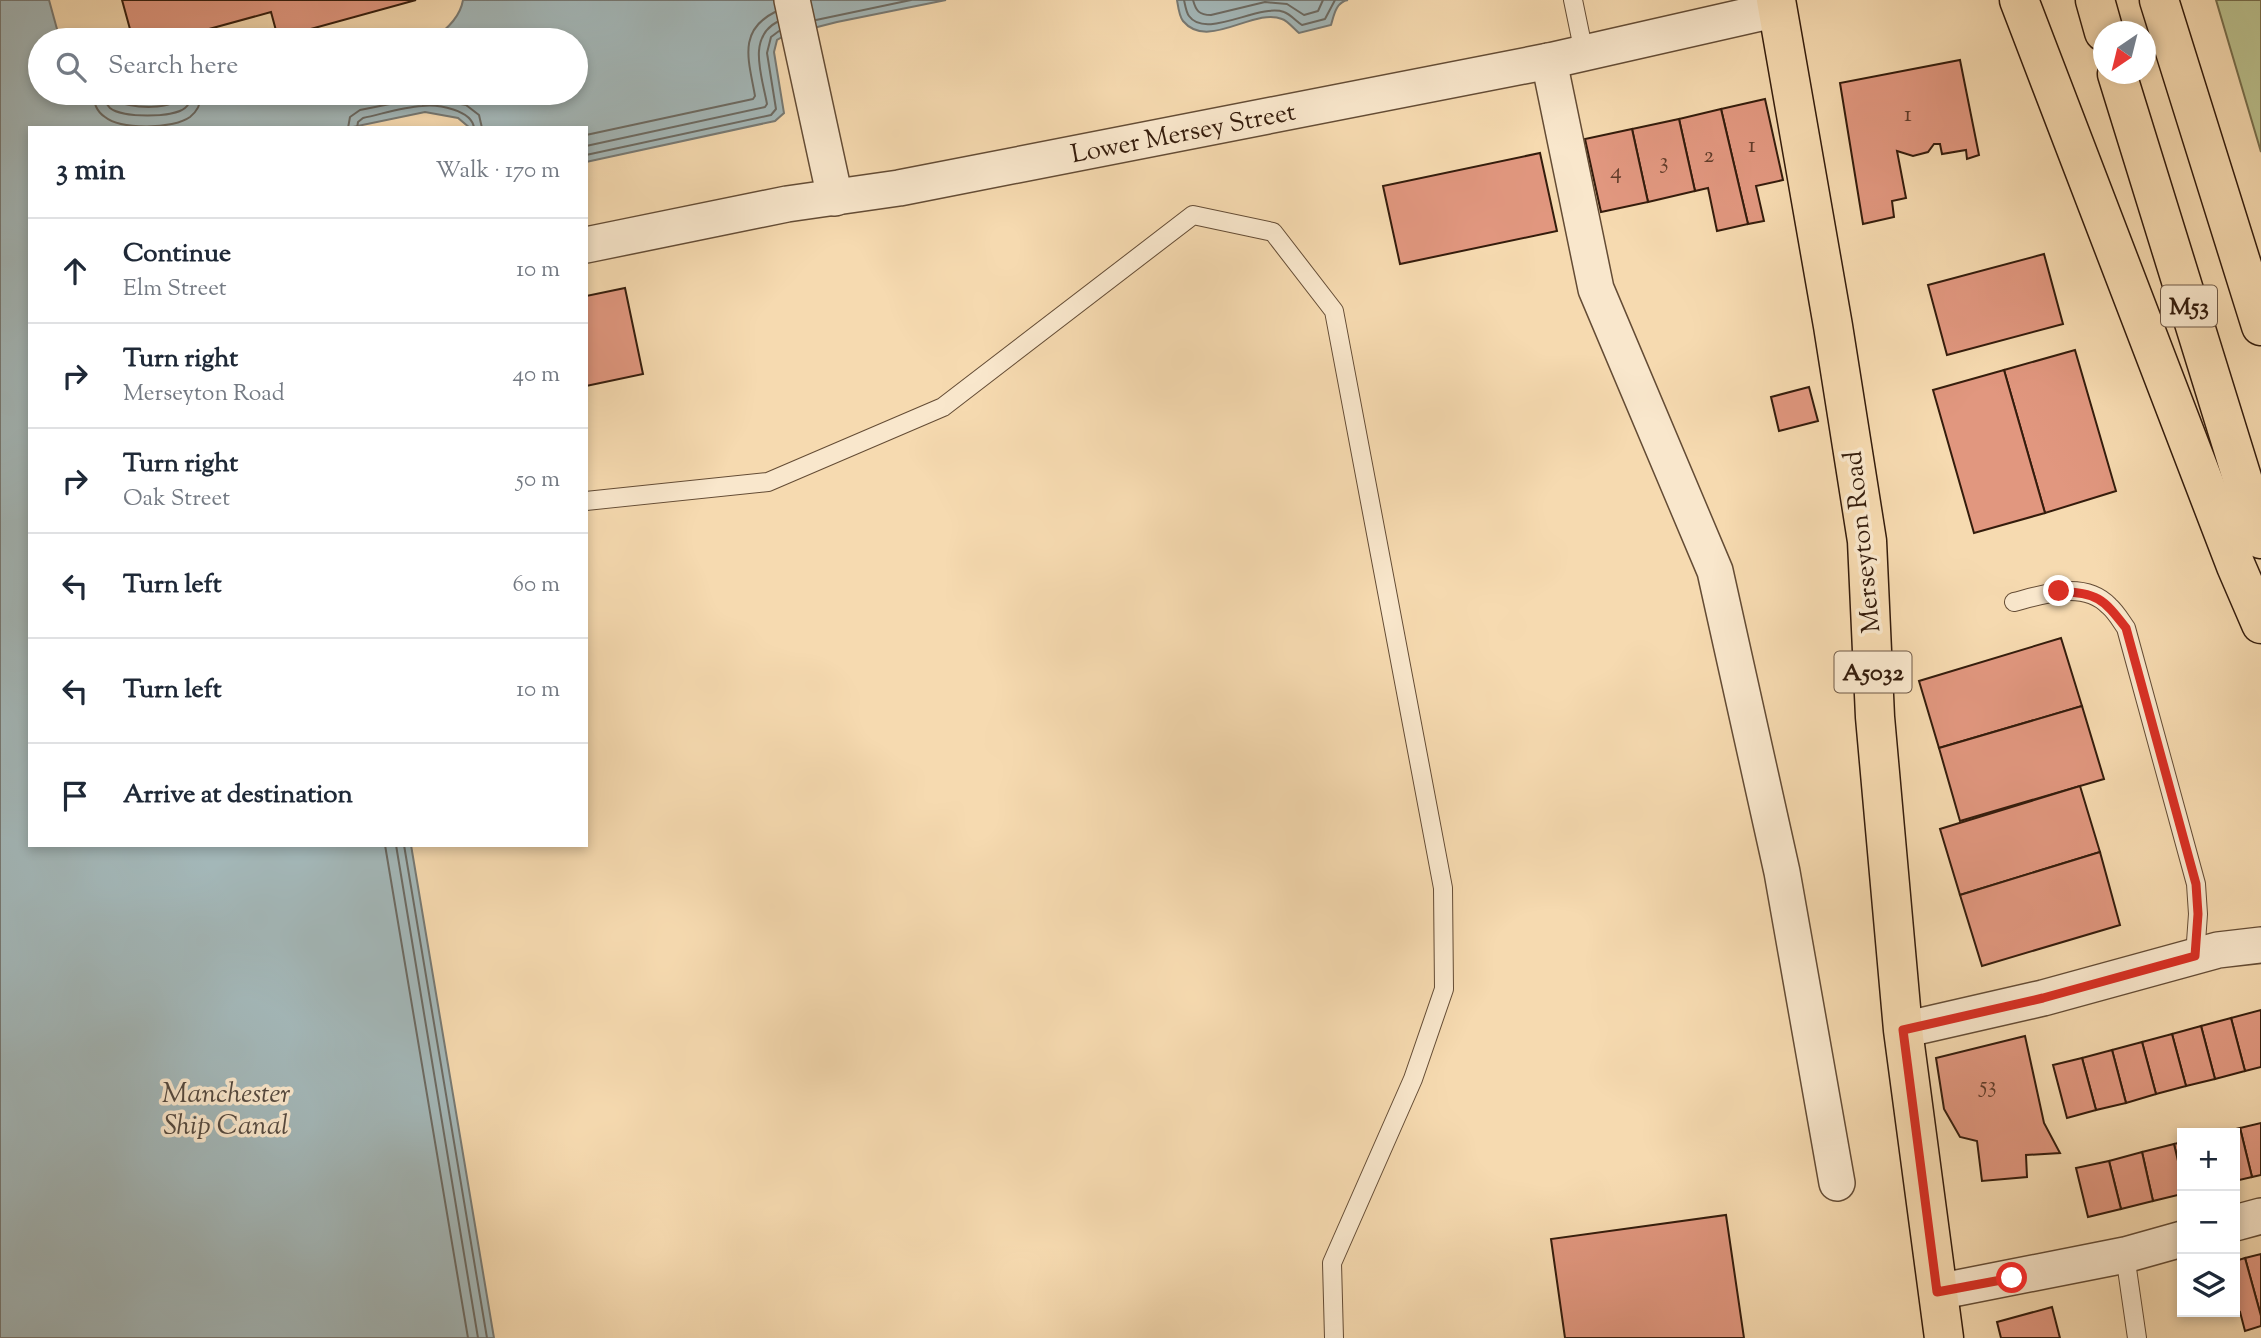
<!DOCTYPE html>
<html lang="en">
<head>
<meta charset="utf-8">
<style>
  :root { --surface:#fff; --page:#f2f2f3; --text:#1f2937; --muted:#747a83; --line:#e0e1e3 }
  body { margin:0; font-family:"Sorts Mill Goudy",serif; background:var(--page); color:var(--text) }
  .controls { position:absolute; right:21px; bottom:21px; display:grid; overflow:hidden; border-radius:0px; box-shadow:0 4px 10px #0003 }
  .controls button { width:63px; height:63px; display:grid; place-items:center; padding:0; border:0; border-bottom:2px solid var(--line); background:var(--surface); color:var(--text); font:35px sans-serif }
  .compass { position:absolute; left:2093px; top:21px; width:63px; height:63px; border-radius:50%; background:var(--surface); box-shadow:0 4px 10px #0003; rotate:215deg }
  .stop { position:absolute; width:21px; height:21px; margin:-16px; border:5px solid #d93025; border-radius:50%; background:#fff }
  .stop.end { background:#d93025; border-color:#fff; box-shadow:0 2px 7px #0008 }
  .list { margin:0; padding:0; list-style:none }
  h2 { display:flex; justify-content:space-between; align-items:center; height:91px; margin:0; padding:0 28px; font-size:30px }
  h2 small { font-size:23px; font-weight:400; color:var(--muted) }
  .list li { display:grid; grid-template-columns:46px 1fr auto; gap:21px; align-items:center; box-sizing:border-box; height:105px; padding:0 28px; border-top:2px solid var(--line) }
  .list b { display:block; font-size:26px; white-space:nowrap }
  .list p { margin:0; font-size:23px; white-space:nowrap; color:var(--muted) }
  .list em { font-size:23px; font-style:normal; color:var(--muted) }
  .icon { flex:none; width:38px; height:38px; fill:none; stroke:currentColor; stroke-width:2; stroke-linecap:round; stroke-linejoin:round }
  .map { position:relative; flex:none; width:2261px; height:1338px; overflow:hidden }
  .search { position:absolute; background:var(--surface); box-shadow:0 4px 10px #0003; left:28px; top:28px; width:560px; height:77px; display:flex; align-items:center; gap:18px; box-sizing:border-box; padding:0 24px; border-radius:38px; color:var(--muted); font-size:26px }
  .panel { position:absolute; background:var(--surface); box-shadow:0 4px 10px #0003; left:28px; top:126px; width:560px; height:721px; border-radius:0px }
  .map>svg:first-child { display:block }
</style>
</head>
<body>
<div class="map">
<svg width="2261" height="1338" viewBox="0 0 2261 1338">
  <rect width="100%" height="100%" fill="#f6dab0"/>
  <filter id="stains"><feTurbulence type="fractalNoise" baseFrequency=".00286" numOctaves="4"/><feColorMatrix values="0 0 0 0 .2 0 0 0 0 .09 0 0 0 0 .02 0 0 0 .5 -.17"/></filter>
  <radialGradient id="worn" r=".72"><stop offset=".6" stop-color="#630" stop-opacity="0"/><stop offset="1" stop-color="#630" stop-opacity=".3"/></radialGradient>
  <polygon fill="#bac08d" stroke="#776e4c" stroke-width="2" points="2216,0 2261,0 2261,152"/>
  <g fill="#a3b7b8" stroke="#777973" stroke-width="2">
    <path d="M0 0H49L60 40H40V93H115C138 106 167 98 191 93H576V40H431C445 31 460 18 463 0H946L837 22 786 35 777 40 774 52 784 113 775 121 586 162V128H470L458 118 425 112 348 128H30V845H411L494 1338H0Z"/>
    <path d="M1177 0H1348C1336 2 1334 15 1331 25L1299 33C1294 29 1288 21 1282 19 1254 7 1208 51 1183 21 1179 16 1178 6 1177 0Z"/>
  </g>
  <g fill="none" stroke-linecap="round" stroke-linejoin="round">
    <g stroke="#6c6a62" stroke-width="2">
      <path d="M1184 0C1185 4 1186 12 1189 16 1206 40 1259 3 1284 12 1290 14 1296 21 1302 25L1325 19 1335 0"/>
      <path d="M1193 0C1196 11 1199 15 1211 15L1265 2 1287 4 1304 15 1318 11 1323 0"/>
      <polyline points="816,20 911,0"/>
      <path d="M93 93C94 103 96 111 105 117 121 130 173 129 190 117 198 111 201 102 202 93"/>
      <path d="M104 93C104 99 105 103 110 108 122 118 173 118 185 108 190 104 191 99 191 93"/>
      <path d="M113 93 114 99C126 109 179 112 182 93"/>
      <polyline points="348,128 350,117 360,110 425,97 466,105 479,115 482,128"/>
      <path d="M357 128 358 122 363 118C382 114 403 107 422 106 438 104 472 110 474 128"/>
      <path d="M586 135 753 99 755 96C749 61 737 31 775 12"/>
      <path d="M586 146 765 107 767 104C762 76 747 38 777 22"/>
      <polyline points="586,155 771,115 776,109 767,53 771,37 779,31"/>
      <polyline points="385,845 468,1338"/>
      <polyline points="396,845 478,1338"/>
      <polyline points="404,845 487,1338"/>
    </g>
  </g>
  <g fill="#e1977f" stroke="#341c0c" stroke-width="2">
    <polygon points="122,0 416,0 278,38 271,12 169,40 133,40"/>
    <polygon points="1960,60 1979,155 1967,159 1966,150 1942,154 1940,144 1934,144 1928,152 1913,156 1897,151 1906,198 1892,201 1894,217 1863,224 1840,83"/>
    <polygon points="1765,99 1783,180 1756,186 1764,221 1748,224 1721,109"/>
    <polygon points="1721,109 1748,224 1717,231 1708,188 1695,191 1679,119"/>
    <polygon points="1679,119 1695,191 1648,202 1632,129"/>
    <polygon points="1632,129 1648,202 1601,212 1585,139"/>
    <polygon points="1540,153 1557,231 1400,264 1383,186"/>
    <polygon points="2044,254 2063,324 1947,355 1928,285"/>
    <polygon points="625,288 643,374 586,386 586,296"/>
    <polygon points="2075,350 2116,491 2045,513 2004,370"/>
    <polygon points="2004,370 2045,513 1974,533 1933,390"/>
    <polygon points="1809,387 1818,421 1779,431 1771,397"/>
    <polygon points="2061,638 2082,706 1939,748 1919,681"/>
    <polygon points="2082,706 2104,779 1960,821 1939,748"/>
    <polygon points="2080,786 2100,852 1960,895 1940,829"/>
    <polygon points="2100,852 2120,925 1982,966 1960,895"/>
    <polygon points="2261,1010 2261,1067 2245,1071 2231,1018"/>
    <polygon points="2231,1018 2245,1071 2215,1079 2201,1026"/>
    <polygon points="2201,1026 2215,1079 2186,1086 2172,1034"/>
    <polygon points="2172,1034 2186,1086 2156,1094 2142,1042"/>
    <polygon points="2025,1036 2044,1123 2060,1153 2026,1155 2027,1177 1982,1181 1977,1141 1960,1137 1944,1109 1936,1058"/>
    <polygon points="2142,1042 2156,1094 2126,1103 2112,1050"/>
    <polygon points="2112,1050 2126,1103 2096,1110 2082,1058"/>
    <polygon points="2082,1058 2096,1110 2067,1118 2053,1065"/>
    <polygon points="2261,1123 2261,1175 2252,1177 2240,1128"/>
    <polygon points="2240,1128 2252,1177 2235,1181 2235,1133 2220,1133"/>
    <polygon points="2182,1142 2182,1178 2174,1144"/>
    <polygon points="2174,1144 2182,1178 2182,1194 2153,1201 2142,1152"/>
    <polygon points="2142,1152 2153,1201 2121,1209 2109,1161"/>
    <polygon points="2109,1161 2121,1209 2088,1217 2076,1168"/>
    <polygon points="1726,1215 1744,1338 1565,1338 1551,1239"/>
    <polygon points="2261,1254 2261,1316 2245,1258"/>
    <polygon points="2245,1258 2261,1316 2261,1326 2245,1331 2240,1312 2229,1315 2228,1312 2235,1312 2235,1261"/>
    <polygon points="2052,1307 2060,1338 2001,1338 1997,1322"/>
  </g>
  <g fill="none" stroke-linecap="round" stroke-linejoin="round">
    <g stroke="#644c35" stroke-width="20">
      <g id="lane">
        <polyline points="1573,0 1584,53"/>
        <polyline points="586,501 768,482 943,407 1193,215 1273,232 1334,311 1443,888 1444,989 1413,1079 1332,1263 1334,1338"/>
        <path d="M2014 602C2045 594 2084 580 2109 606 2116 612 2121 621 2126 628L2196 884 2198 914 2195 956"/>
        <polyline points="2125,1255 2137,1338"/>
      </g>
    </g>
    <g stroke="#644c35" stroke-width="38">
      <g id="street">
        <polyline points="792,0 835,198"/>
        <polyline points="1549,61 1596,289 1715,571 1782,872 1837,1183"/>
        <polyline points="586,245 787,204 899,188 1549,61 1778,9"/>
        <polyline points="1903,1030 2043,998 2218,950 2261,945"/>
        <polyline points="2235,1223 2261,1216"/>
        <polyline points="1937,1292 2125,1255 2182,1239"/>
      </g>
    </g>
    <g stroke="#341c0c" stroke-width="41">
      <polyline id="primary" points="1776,0 1833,326 1867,541 1875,717 1903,1030 1944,1338"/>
    </g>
    <g stroke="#341c0c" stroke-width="41">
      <g id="highway">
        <polyline points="2019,0 2236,566 2261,624"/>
        <polyline points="2095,0 2104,32"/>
        <polyline points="2159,0 2261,326"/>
        <polyline points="2117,74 2261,539"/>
      </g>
    </g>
    <use href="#lane" stroke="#f9e7cc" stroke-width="18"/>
    <use href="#street" stroke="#f9e7cc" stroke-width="35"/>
    <use href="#primary" stroke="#f6dab0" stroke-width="38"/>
    <use href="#highway" stroke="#f6dab0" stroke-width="38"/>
  </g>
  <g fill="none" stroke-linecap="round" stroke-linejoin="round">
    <path stroke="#d93025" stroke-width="9" d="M2012 1278 1937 1292 1903 1030 2043 998 2195 956 2198 914 2196 884 2126 628C2102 597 2098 594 2059 591"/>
  </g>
  <g text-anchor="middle" stroke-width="7" stroke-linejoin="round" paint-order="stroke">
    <g font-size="23" fill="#5f3b29">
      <text x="1908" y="121">1</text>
      <text x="1752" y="152">1</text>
      <text x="1709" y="162">2</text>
      <text x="1664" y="168">3</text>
      <text x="1616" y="178">4</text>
      <text x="1988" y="1092">53</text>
    </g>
    <g fill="#f9e7cc" stroke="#6f5946" stroke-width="2">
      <rect x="2161" y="285.5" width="56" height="41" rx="5"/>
      <rect x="1834.5" y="651.5" width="77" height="41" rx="5"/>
    </g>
    <g font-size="24" font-weight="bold" fill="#341c0c">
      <text x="2189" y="314">M53</text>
      <text x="1873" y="680">A5032</text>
    </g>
    <g font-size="26" fill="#341c0c" stroke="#f9e7cc">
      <text transform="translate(1183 132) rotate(-11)" y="9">Lower Mersey Street</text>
      <text transform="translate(1861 542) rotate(-96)" y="9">Merseyton Road</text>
    </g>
    <g font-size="28" font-style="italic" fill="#554a40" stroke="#f9e7cc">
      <text x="226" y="1102">Manchester<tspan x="226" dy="32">Ship Canal</tspan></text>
    </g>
  </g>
  <rect width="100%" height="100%" filter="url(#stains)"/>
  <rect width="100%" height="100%" fill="url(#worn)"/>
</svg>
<div class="controls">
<button>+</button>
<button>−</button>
<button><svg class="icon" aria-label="layers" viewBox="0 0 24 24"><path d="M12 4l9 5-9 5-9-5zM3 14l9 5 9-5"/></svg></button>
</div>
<svg class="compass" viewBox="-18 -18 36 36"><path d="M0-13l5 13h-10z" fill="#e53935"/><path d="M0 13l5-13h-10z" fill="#747a83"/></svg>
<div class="stop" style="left:2012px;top:1278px"></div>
<div class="stop end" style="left:2059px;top:591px"></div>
<div class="search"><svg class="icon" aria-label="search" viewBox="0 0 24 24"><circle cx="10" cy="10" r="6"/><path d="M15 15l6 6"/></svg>Search here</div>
<section class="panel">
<h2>3 min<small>Walk · 170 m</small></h2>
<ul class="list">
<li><svg class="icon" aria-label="ahead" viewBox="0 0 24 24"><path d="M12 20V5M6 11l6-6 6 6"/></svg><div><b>Continue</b><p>Elm Street</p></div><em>10 m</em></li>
<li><svg class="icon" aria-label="right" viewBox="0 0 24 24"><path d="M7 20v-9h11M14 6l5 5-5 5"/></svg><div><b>Turn right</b><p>Merseyton Road</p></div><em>40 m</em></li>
<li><svg class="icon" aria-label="right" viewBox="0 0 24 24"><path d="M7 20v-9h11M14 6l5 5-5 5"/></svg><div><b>Turn right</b><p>Oak Street</p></div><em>50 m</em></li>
<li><svg class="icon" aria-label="left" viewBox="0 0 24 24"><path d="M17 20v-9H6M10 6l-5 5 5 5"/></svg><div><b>Turn left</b></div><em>60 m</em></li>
<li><svg class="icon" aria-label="left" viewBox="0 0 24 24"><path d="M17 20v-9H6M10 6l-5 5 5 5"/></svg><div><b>Turn left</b></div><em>10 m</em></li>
<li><svg class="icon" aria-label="arrive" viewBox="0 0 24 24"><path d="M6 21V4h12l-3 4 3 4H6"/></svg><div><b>Arrive at destination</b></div></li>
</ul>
</section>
</div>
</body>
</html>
